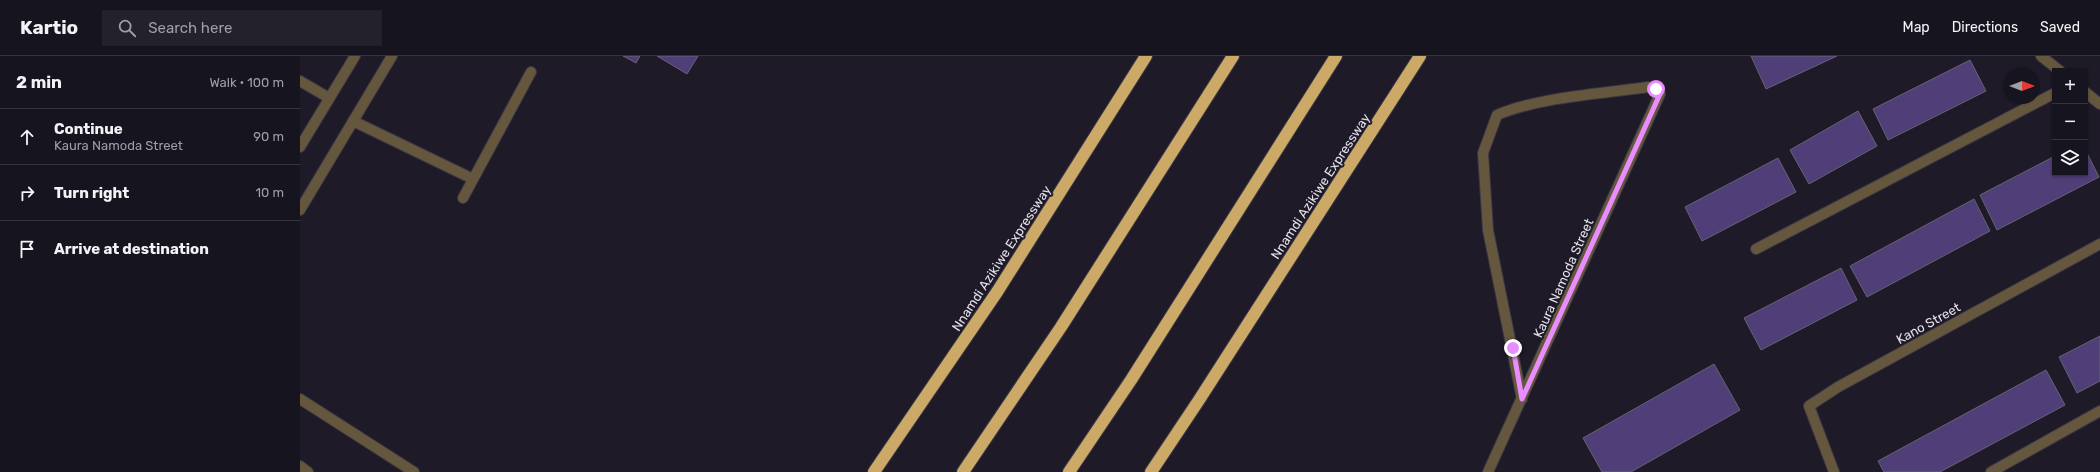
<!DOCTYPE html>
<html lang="en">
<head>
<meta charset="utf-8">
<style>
  :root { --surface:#16141e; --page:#23212b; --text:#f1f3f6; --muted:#9e9ea4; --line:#35333c }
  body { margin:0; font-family:Rubik,sans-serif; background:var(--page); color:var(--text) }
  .controls { position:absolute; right:12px; top:12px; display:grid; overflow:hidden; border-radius:0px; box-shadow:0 1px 3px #0004 }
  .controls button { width:36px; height:36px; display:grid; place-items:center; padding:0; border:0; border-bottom:1px solid var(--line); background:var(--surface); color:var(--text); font:20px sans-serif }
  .compass { position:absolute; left:1704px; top:12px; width:36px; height:36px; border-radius:50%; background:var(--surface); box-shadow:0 1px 3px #0004; rotate:90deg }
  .stop { position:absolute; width:12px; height:12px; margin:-9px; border:3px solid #e98dfe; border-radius:50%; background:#fff }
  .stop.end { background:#e98dfe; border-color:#fff; box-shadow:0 1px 4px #0008 }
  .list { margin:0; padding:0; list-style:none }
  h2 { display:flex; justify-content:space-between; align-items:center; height:52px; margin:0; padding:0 16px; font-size:17px }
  h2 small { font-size:13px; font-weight:400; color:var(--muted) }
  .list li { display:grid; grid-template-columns:26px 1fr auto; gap:12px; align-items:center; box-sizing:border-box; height:56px; padding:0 16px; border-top:1px solid var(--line) }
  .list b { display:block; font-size:15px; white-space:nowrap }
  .list p { margin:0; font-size:13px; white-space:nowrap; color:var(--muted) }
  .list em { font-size:13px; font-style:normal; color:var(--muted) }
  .icon { flex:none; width:22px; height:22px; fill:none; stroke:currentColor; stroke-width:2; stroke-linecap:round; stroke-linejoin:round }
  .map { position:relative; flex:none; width:1800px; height:416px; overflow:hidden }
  header { display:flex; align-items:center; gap:24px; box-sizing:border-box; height:56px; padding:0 20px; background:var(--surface); border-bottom:1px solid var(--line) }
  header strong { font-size:19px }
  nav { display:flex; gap:22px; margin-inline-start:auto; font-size:14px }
  .search { width:280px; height:36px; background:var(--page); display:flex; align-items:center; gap:10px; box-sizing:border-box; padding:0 14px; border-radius:0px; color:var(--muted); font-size:15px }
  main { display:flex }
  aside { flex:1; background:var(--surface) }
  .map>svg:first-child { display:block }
</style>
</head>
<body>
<header>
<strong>Kartio</strong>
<div class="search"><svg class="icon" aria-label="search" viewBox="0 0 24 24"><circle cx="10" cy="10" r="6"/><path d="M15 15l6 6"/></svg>Search here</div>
<nav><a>Map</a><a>Directions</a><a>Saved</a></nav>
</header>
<main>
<aside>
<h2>2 min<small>Walk · 100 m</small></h2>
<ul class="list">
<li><svg class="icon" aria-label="ahead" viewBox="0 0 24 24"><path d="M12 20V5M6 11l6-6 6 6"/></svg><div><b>Continue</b><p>Kaura Namoda Street</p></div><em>90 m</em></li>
<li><svg class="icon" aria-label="right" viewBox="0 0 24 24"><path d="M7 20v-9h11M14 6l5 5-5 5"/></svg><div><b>Turn right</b></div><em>10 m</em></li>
<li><svg class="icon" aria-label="arrive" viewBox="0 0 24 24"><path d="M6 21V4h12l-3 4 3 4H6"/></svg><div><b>Arrive at destination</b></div></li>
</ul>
</aside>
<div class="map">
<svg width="1800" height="416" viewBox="0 0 1800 416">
  <rect width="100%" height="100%" fill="#1e1a28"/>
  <g fill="#503e78" stroke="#666273">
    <polygon points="323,0 340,0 336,7"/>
    <polygon points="357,0 398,0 387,18"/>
    <polygon points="1451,0 1537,0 1466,33"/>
    <polygon points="1670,4 1686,35 1588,84 1573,53"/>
    <polygon points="1558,55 1577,90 1509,128 1490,94"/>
    <polygon points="1785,93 1799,121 1697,174 1680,139 1755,100 1755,117 1785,117"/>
    <polygon points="1478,102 1496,136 1402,185 1385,151"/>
    <polygon points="1674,143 1690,175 1567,241 1550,210"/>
    <polygon points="1541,212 1557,244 1461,294 1444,262"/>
    <polygon points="1800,280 1800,325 1777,337 1759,301"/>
    <polygon points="1414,308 1440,354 1331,416 1302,416 1283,382"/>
    <polygon points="1746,314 1765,349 1640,416 1584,416 1578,405"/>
  </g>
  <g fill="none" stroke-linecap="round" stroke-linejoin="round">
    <g stroke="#3a3643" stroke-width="12">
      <g id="lane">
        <polyline points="0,25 29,42"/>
        <polyline points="53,65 173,123"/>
        <polyline points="163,142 231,16"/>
      </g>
    </g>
    <g stroke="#3a3643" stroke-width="12">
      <g id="street">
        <polyline points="1741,0 1760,15"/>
        <polyline points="1785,36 1800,48"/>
        <polyline points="0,91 55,0"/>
        <polyline points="0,154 92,0"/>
        <polyline points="1456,193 1755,37"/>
        <polyline points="0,343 114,416"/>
        <polyline points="0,410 8,416"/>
        <path d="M1188 416 1360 38 1356 33 1348 31C1301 38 1239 41 1197 59L1183 97 1188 174 1222 343"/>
        <polyline points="1534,416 1509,350 1538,331 1800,188"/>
        <polyline points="1691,416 1800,355"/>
      </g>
    </g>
    <g stroke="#3a3643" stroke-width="14">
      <g id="highway">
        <polyline points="574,416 697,236 846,0"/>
        <polyline points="663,416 761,271 933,0"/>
        <polyline points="769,416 831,324 1036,0"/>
        <polyline points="851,416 899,344 1120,0"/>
      </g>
    </g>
    <use href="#lane" stroke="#65573e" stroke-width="10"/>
    <use href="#street" stroke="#65573e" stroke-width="10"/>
    <use href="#highway" stroke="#cca966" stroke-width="12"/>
  </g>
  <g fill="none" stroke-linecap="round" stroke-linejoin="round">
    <polyline stroke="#e98dfe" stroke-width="5" points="1213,292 1222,343 1360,38 1356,33"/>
  </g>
  <g text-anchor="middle" stroke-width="4" stroke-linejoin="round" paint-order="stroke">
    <g font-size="13" fill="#e3e0ea" stroke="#1e1a28">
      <text transform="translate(1020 130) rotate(-57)" y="5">Nnamdi Azikiwe Expressway</text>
      <text transform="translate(701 202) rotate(-57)" y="5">Nnamdi Azikiwe Expressway</text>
      <text transform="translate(1263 222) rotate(-66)" y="5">Kaura Namoda Street</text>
      <text transform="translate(1628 267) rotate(-29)" y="5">Kano Street</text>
    </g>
  </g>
</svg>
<div class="controls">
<button>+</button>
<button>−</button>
<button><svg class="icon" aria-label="layers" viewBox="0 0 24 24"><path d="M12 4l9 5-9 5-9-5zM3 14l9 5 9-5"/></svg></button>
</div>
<svg class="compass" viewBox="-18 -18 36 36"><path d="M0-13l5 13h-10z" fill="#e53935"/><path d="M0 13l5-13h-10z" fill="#9e9ea4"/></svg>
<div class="stop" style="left:1356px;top:33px"></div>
<div class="stop end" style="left:1213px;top:292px"></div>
</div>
</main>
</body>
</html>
